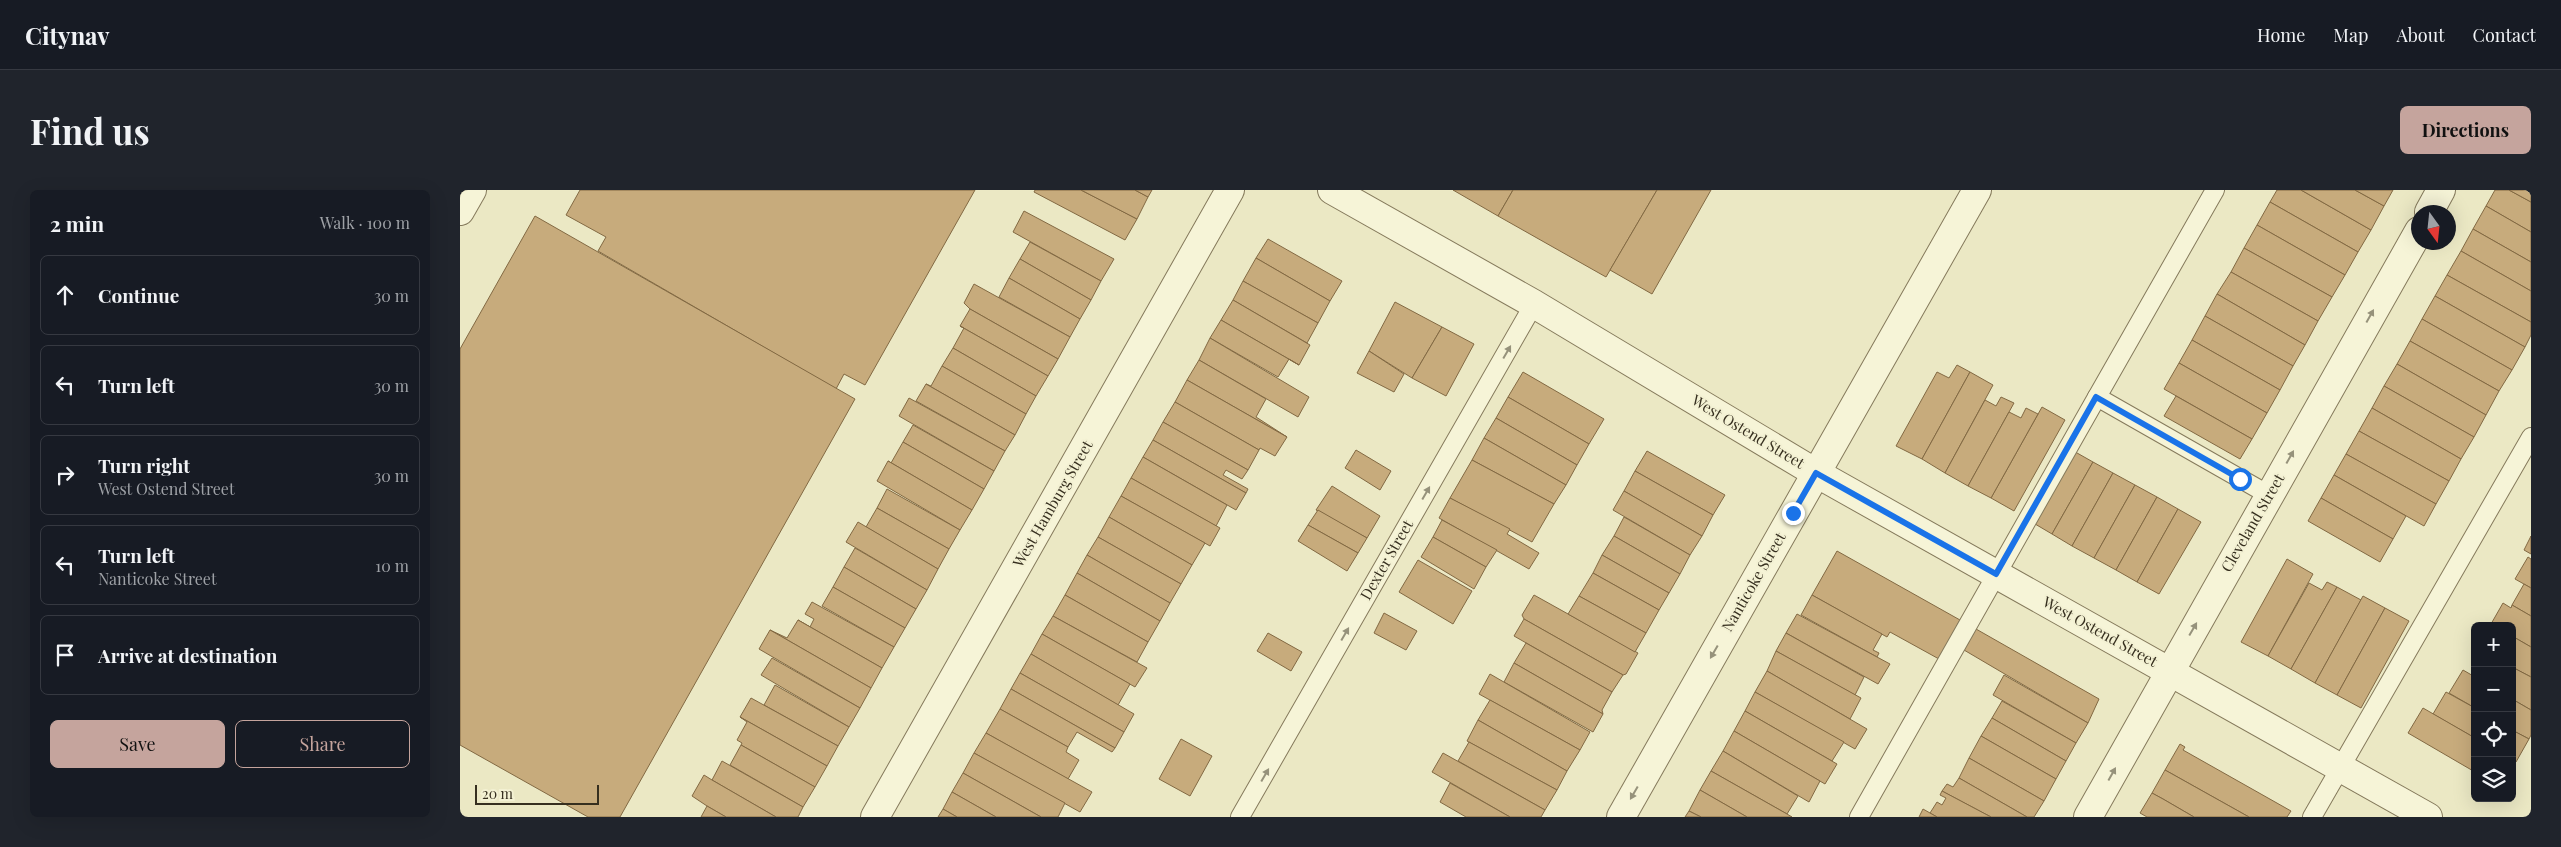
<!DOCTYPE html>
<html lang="en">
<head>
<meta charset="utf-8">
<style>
  :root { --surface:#171b24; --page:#20242c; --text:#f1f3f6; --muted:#9ea1a6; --line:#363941; --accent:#c5a49d }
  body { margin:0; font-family:"Playfair Display",serif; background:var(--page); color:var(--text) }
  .controls { position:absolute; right:15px; bottom:15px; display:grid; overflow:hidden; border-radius:8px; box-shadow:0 5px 20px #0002 }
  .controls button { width:45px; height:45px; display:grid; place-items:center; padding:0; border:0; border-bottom:1px solid var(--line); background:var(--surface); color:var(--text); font:25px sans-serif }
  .compass { position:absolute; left:1951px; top:15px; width:45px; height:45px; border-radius:50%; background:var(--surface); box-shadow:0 5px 20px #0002; rotate:165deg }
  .scale { position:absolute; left:15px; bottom:12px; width:124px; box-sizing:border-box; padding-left:5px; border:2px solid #362f1f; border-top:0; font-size:14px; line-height:18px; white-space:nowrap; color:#362f1f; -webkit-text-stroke:4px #f3f1d3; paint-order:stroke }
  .stop { position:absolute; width:15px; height:15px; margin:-11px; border:4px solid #1a73e8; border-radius:50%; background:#fff }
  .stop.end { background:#1a73e8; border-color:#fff; box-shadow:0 1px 5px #0008 }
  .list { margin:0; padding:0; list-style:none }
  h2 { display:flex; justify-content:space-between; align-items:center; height:65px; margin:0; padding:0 20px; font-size:21px }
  h2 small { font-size:16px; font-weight:400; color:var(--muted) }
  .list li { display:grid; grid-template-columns:32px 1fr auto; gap:15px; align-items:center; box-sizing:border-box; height:80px; margin:0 10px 10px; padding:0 10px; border:1px solid var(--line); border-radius:8px }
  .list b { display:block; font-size:19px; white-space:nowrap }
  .list p { margin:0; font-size:16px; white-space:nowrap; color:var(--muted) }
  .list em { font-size:16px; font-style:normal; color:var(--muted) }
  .actions { display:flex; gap:10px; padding:15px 20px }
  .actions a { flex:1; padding:11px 0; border:1px solid var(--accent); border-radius:8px; text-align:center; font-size:18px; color:var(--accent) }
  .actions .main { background:var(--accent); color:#111 }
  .icon { flex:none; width:28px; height:28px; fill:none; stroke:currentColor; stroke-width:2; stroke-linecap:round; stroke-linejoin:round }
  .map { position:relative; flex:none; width:2071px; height:627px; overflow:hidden; border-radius:8px }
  header { display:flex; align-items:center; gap:30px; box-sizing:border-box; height:70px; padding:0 25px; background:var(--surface); border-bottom:1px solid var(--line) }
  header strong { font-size:24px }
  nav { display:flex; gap:28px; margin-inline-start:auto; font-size:18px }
  .intro { display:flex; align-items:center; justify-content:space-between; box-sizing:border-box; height:120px; padding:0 30px }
  h1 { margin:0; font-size:35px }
  .button { padding:12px 22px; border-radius:8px; background:var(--accent); color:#111; font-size:18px; font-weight:700 }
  main { display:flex; gap:30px; padding:0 30px }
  aside { flex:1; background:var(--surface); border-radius:8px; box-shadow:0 5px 20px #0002 }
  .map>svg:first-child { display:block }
</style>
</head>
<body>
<header>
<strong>Citynav</strong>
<nav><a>Home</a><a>Map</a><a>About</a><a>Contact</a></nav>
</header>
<div class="intro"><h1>Find us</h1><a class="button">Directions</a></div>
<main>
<aside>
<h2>2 min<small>Walk · 100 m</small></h2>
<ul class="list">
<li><svg class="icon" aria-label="ahead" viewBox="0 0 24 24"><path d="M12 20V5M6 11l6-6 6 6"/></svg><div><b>Continue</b></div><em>30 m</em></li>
<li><svg class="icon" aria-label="left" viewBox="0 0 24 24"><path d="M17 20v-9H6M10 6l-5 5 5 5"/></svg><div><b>Turn left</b></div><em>30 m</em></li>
<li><svg class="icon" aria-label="right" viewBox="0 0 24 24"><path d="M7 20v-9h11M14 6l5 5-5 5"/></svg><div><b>Turn right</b><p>West Ostend Street</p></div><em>30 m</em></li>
<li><svg class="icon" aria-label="left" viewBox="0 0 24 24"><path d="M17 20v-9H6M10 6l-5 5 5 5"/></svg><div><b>Turn left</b><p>Nanticoke Street</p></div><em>10 m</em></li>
<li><svg class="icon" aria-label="arrive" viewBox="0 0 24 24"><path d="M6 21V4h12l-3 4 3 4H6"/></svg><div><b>Arrive at destination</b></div></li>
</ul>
<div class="actions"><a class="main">Save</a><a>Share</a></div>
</aside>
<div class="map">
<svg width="2071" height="627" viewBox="0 0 2071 627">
  <rect width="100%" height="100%" fill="#ebe8c4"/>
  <g fill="#c7ab7c" stroke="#826943">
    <polygon points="120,0 515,0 405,195 384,184 376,199 138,61 146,47 106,25"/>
    <polygon points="575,0 621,0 677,29 665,50 574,2"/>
    <polygon points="621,0 675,0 688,7 677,29"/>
    <polygon points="675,0 692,0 688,7"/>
    <polygon points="993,0 1053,0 1038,26"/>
    <polygon points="1053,0 1197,0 1146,87 1038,26"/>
    <polygon points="1197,0 1251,0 1192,104 1150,80"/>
    <polygon points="1817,0 1841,0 1911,40 1898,62 1810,12"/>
    <polygon points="1841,0 1895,0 1924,16 1911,40"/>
    <polygon points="1895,0 1933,0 1924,16"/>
    <polygon points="2035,0 2049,0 2071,12 2071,42 2026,16"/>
    <polygon points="2049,0 2071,0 2071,12"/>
    <polygon points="1810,12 1898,62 1885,85 1797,35"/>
    <polygon points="2026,16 2071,42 2071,72 2013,39"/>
    <polygon points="564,21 654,69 641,91 553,42"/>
    <polygon points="75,26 395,209 160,627 128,627 0,555 0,159"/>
    <polygon points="1797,35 1885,85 1872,107 1784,58"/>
    <polygon points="2013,39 2071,72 2071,101 2001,61"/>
    <polygon points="808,49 882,91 870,111 796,68"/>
    <polygon points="570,52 641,91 631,110 560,69"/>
    <polygon points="1784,58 1872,107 1858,131 1771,82"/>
    <polygon points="2001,61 2071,101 2071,132 1987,85"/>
    <polygon points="796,68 870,111 858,133 783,91"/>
    <polygon points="560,69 631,110 620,129 549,88"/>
    <polygon points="1771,82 1858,131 1845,155 1757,104"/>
    <polygon points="1987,85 2071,132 2071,145 2065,157 1975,106"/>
    <polygon points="549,88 620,129 610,147 539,107"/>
    <polygon points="783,91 858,133 847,153 773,110"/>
    <polygon points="514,94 610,147 598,169 510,119 504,113"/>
    <polygon points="1757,104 1845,155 1833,176 1745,126"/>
    <polygon points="1975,106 2065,157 2052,180 1962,129"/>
    <polygon points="773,110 850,155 839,175 761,130"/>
    <polygon points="935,112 982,137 952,188 909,161"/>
    <polygon points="510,119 598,169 588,186 500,136"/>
    <polygon points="1745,126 1833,176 1820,200 1732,150"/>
    <polygon points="1962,129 2052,180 2039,201 1950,151"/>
    <polygon points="761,130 839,175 829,169 818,187 750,148"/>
    <polygon points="500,136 588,186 576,206 493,158 504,138"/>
    <polygon points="982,137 1014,154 986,206 952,188"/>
    <polygon points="750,148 849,207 838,227 739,170"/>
    <polygon points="1732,150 1820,200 1807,223 1719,173"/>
    <polygon points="1950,151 2039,201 2026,225 1937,174"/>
    <polygon points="493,158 576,206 566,224 482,176"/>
    <polygon points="909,161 944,184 934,202 897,183"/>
    <polygon points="739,170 806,209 796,227 827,247 727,190"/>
    <polygon points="1719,173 1807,223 1792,249 1704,199"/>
    <polygon points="1937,174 2026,225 2014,247 1924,196"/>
    <polygon points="1497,175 1510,182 1462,269 1436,256 1477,182 1489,188"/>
    <polygon points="482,176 566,224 555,245 466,194 471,196"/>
    <polygon points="1063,182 1144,229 1129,254 1048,207"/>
    <polygon points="1510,182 1533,195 1485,283 1462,269"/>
    <polygon points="727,190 827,247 815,266 800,258 799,260 715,212"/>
    <polygon points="466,194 555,245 545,261 456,211"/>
    <polygon points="1924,196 2014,247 2001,269 1912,218"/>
    <polygon points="1716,206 1792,249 1780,269 1704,226"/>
    <polygon points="1048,207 1129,254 1117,275 1036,228"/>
    <polygon points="1541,207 1554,213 1508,296 1485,283 1525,210 1536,216"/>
    <polygon points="449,208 545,261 534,281 439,226"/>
    <polygon points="715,212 799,260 788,280 703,232"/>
    <polygon points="1582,217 1605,230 1554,321 1531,308"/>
    <polygon points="1566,218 1578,224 1531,308 1508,296 1549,222 1561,228"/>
    <polygon points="1912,218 2001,269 1989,291 1899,241"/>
    <polygon points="1036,228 1117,275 1106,295 1024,248"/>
    <polygon points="703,232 788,280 782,289 766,280 763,285 788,299 786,303 693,250"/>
    <polygon points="453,235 534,281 524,299 443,252"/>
    <polygon points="1899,241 1989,291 1976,314 1886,264"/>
    <polygon points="1024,248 1106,295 1094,314 1012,270"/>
    <polygon points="693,250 786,303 776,320 683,267"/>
    <polygon points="443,252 524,299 512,320 428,271 431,273"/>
    <polygon points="1610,259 1633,272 1592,344 1570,331"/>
    <polygon points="896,260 931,281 920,300 885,278"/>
    <polygon points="1187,261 1265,305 1253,325 1175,281"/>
    <polygon points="1886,264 1976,314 1964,336 1874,285"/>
    <polygon points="683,267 767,315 756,336 671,288"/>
    <polygon points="1012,270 1094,314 1072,352 990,308"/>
    <polygon points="428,271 512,320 500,340 417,291"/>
    <polygon points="1633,272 1653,283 1612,356 1592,344"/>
    <polygon points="1175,281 1253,325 1242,346 1164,301"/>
    <polygon points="1653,283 1675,295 1634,368 1612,356"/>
    <polygon points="1874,285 1946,326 1933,349 1861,308"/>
    <polygon points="671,288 760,338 750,356 661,306"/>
    <polygon points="1675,295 1697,307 1656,380 1634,368"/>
    <polygon points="872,296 920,326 907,348 856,320"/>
    <polygon points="427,299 500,340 489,359 417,318"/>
    <polygon points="1164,301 1242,346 1230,365 1153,320"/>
    <polygon points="661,306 745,353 732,375 649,327"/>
    <polygon points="1697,307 1718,319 1677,392 1656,380"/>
    <polygon points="990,308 1050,339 1047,344 1079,363 1069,379 979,328"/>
    <polygon points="1861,308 1933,349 1920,372 1848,331"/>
    <polygon points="417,318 489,359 478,379 406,337"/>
    <polygon points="1718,319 1741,332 1699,404 1677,392"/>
    <polygon points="858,320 907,348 898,363 848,335"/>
    <polygon points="649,327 732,375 721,394 638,347"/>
    <polygon points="1164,327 1230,365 1220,384 1154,346"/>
    <polygon points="982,330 1037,360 1026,377 973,347"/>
    <polygon points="398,332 478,379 467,400 386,352"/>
    <polygon points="848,335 898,363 887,381 838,351"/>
    <polygon points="1154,346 1220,384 1209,403 1142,365"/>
    <polygon points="2071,346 2071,364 2064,360"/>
    <polygon points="638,347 721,394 710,413 627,365"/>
    <polygon points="973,347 1026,377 1014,399 961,367"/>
    <polygon points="395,358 467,400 456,419 384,377"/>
    <polygon points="1377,361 1500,430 1479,469 1430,442 1427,447 1352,405"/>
    <polygon points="627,365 710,413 700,431 617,383"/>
    <polygon points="1142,365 1209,403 1199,420 1133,383"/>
    <polygon points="2068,367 2071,369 2071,398 2055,389"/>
    <polygon points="1827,369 1853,384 1808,466 1781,452"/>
    <polygon points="958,370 1012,401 993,434 939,402"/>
    <polygon points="384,377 456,419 445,438 373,397"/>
    <polygon points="617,383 700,431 688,452 605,405"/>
    <polygon points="1133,383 1199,420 1186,443 1119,406"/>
    <polygon points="1867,392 1877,397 1831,479 1808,466 1849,393 1862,400"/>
    <polygon points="2064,394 2071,398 2071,426 2052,415"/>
    <polygon points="373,397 445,438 434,457 362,416"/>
    <polygon points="1877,397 1901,410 1855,493 1831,479"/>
    <polygon points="605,405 688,452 677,472 593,426"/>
    <polygon points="1074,405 1178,463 1166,484 1163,485 1064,429 1062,425"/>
    <polygon points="1352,405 1422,444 1413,460 1419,463 1417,467 1341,425"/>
    <polygon points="1119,406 1186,443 1175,462 1108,424"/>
    <polygon points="1903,406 1925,418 1877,505 1855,493"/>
    <polygon points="352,412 434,457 422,478 338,430 350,437 354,429 345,424"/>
    <polygon points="2043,413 2051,418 2052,415 2071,426 2071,457 2052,446 2052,436 2031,434"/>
    <polygon points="1925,418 1949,431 1901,518 1877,505"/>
    <polygon points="924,423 957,441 946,460 914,443"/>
    <polygon points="1337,424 1430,474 1418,494 1326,443"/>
    <polygon points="593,426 687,478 675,497 582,444"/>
    <polygon points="1064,429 1163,485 1152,502 1054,446"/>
    <polygon points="338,430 422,478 411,498 310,440 327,448"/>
    <polygon points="1516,439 1639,509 1628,533 1504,460"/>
    <polygon points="310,440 411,498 400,518 299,459"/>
    <polygon points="808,443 842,462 831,481 797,461"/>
    <polygon points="1326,443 1404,487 1395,505 1316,461"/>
    <polygon points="582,444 670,494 658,515 571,464"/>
    <polygon points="2052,446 2071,457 2071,487 2052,477"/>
    <polygon points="1066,453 1152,502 1142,520 1143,524 1054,473"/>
    <polygon points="1316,461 1401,508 1390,529 1307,481"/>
    <polygon points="571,464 674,524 664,542 560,483"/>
    <polygon points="312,468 400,518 389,537 301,485"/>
    <polygon points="1054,473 1143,524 1133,542 1044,492"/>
    <polygon points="2052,477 2071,487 2071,520 2052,509"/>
    <polygon points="2003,480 2015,487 2015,518 1989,503"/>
    <polygon points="1307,481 1407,539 1395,559 1295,502"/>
    <polygon points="560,483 664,542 655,558 551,499"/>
    <polygon points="1030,484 1130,542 1120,560 1019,504"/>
    <polygon points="1544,485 1628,533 1616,553 1533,505"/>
    <polygon points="315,495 389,537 378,556 304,515"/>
    <polygon points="551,499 655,558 652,562 617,542 608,557 540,519"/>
    <polygon points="1295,502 1384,552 1372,571 1285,521"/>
    <polygon points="1986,502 2015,518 2015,548 1973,524"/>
    <polygon points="291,508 378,556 367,576 280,527"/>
    <polygon points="2052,509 2071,520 2071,545 2069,549 2052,540"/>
    <polygon points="1030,510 1120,560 1107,581 1018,530"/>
    <polygon points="1542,511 1616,553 1606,571 1532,528"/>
    <polygon points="1963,518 2015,548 2015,582 1948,543"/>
    <polygon points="540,519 608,557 606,562 619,570 608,589 526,543"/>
    <polygon points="1285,521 1377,574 1365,594 1274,541"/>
    <polygon points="280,527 367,576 355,597 281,555 282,553 277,550 287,532"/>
    <polygon points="1532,528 1606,571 1596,589 1521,546"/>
    <polygon points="1018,530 1107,581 1097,600 1007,551"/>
    <polygon points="2052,540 2069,549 2056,572 2052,569"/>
    <polygon points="1274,541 1360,591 1349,612 1263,561"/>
    <polygon points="526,543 632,602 620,622 514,563"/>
    <polygon points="1521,546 1596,589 1584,611 1509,568"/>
    <polygon points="721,549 752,566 730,606 699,589"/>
    <polygon points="1009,552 1097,600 1085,620 998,571"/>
    <polygon points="1720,554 1725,557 1723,560 1831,621 1827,627 1789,627 1705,580"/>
    <polygon points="281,555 355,597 343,617 270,575"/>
    <polygon points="1263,561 1338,606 1327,624 1251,581"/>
    <polygon points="514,563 605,613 598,627 581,627 503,583"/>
    <polygon points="983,563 1085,620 1081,627 1050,627 972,582"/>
    <polygon points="1509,568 1584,611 1574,627 1567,627 1499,588"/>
    <polygon points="262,571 343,617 338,627 316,627 252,590"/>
    <polygon points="1705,580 1789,627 1734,627 1703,609 1692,603"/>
    <polygon points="1251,581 1327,624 1332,627 1287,627 1240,600"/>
    <polygon points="503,583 581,627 536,627 492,602"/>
    <polygon points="244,585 252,590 316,627 266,627 247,616 232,606"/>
    <polygon points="1499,588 1567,627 1531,627 1482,601 1487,594 1493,597"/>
    <polygon points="990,593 1050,627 1006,627 980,612"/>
    <polygon points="1240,600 1287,627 1241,627 1229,621"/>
    <polygon points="1482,601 1531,627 1477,627 1470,623 1477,612 1482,615 1486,608 1480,605"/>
    <polygon points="492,602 536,627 497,627 483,619"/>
    <polygon points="1692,603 1703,609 1734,627 1687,627 1680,623"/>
    <polygon points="247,616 266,627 241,627"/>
    <polygon points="483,619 497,627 478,627"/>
    <polygon points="1463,619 1477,627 1459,627"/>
    <polygon points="1229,621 1241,627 1225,627"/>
  </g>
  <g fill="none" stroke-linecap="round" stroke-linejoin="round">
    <g stroke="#857a5c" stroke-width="20">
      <g id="lane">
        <polyline points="1637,207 1755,0"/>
        <polyline points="780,627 1074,114"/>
        <polyline points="1399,627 1637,207 1809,305"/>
        <polyline points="1852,627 2071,247"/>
      </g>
    </g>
    <g stroke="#857a5c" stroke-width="30">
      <g id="street">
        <polyline points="872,0 1074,114 1356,283 1968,627"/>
        <polyline points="0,21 12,0"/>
        <polyline points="1969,22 1981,0"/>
        <polyline points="415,627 770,0"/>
        <polyline points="1161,627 1517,0"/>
        <polyline points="1628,627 1959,41"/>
      </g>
    </g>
    <use href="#lane" stroke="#f6f4d7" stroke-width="18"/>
    <use href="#street" stroke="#f6f4d7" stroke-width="28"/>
  </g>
  <defs><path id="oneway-solid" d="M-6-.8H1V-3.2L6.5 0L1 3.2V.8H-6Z" transform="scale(1.25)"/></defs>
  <g fill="#96927b">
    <use href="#oneway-solid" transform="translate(1910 126) rotate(-61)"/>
    <use href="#oneway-solid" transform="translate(1047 162) rotate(-60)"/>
    <use href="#oneway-solid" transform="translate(1830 267) rotate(-61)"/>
    <use href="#oneway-solid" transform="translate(966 303) rotate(-60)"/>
    <use href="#oneway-solid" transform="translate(1733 439) rotate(-60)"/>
    <use href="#oneway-solid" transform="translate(885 444) rotate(-60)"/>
    <use href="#oneway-solid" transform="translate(1254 462) rotate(120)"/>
    <use href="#oneway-solid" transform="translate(1652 584) rotate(-61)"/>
    <use href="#oneway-solid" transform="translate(805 585) rotate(-60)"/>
    <use href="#oneway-solid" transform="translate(1174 603) rotate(120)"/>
  </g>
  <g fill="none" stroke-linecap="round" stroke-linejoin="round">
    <polyline stroke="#1a73e8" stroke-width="6" points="1333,323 1356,283 1536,384 1636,207 1780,289"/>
  </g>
  <g text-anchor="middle" stroke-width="4" stroke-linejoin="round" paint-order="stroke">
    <g font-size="15" fill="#362f1f" stroke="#f3f1d3">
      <text transform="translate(1288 242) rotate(31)" y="5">West Ostend Street</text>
      <text transform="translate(593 314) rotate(-60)" y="5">West Hamburg Street</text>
      <text transform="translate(1793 333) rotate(-60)" y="5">Cleveland Street</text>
      <text transform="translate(927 370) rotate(-60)" y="5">Dexter Street</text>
      <text transform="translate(1294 392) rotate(-60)" y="5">Nanticoke Street</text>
      <text transform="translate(1640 442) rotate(29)" y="5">West Ostend Street</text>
    </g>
  </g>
</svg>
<div class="controls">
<button>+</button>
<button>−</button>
<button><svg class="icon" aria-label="locate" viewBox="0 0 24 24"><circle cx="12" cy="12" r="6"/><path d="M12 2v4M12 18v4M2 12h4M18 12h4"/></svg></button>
<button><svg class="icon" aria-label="layers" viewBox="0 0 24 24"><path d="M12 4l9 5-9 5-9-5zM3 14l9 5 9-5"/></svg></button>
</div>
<svg class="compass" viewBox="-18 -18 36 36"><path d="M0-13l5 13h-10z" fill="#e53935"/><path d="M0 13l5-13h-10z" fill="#9ea1a6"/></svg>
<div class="scale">20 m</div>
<div class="stop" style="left:1780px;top:289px"></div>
<div class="stop end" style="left:1333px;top:323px"></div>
</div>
</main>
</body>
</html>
